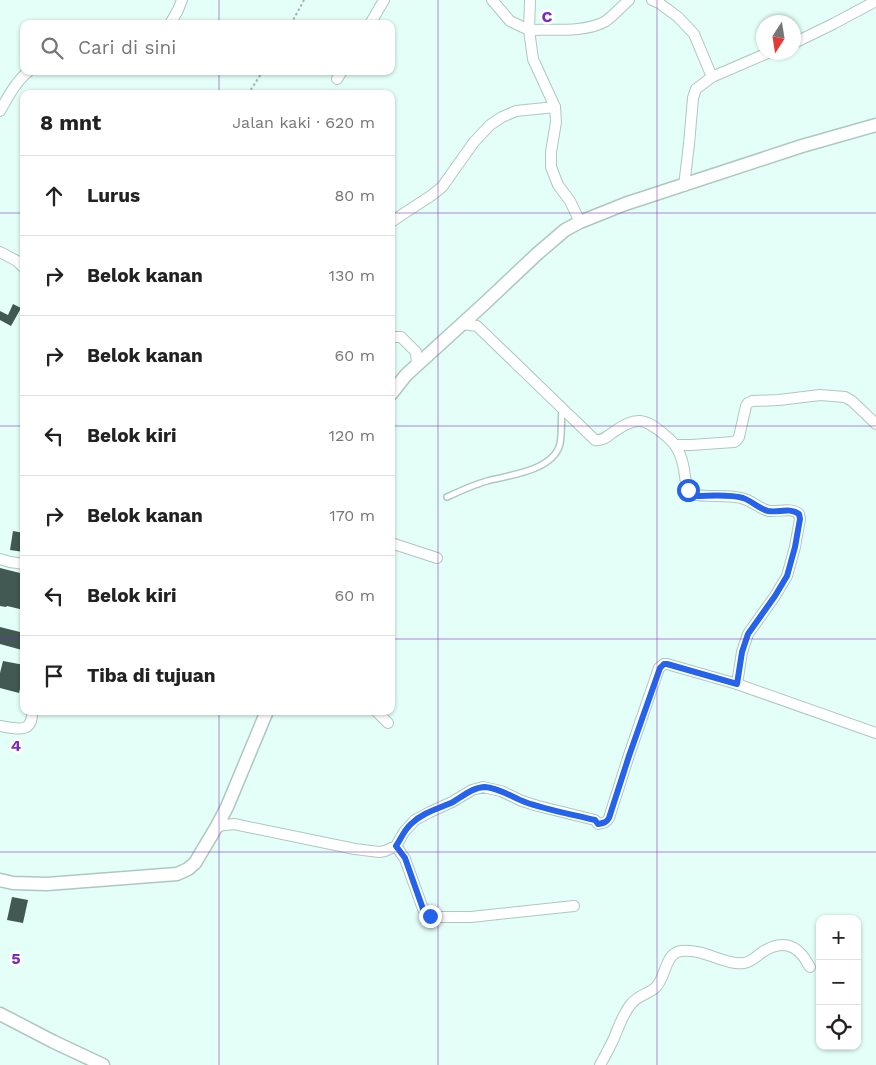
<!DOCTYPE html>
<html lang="id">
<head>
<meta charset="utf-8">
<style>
  :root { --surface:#fff; --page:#f2f2f2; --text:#222; --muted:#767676; --line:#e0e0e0 }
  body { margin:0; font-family:"Work Sans",sans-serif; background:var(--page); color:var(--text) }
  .controls { position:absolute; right:15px; bottom:15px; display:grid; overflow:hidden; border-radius:10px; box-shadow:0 1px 4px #0004 }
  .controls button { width:45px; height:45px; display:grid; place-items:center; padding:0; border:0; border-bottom:1px solid var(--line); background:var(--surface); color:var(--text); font:25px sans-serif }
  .compass { position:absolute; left:756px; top:15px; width:45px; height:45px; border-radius:50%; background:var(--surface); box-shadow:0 1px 4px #0004; rotate:192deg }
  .stop { position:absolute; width:15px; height:15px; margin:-11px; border:4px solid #2563eb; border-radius:50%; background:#fff }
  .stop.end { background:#2563eb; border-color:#fff; box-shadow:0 1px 5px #0008 }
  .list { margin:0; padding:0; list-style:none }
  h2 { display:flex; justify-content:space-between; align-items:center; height:65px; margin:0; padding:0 20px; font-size:21px }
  h2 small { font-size:16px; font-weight:400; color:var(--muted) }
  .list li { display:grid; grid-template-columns:32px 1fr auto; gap:15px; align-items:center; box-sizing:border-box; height:80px; padding:0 20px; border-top:1px solid var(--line) }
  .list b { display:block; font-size:19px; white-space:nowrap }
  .list em { font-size:16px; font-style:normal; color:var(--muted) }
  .icon { flex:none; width:28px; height:28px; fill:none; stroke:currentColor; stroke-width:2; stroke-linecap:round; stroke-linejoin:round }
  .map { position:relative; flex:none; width:876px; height:1065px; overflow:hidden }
  .search { position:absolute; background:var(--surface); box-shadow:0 1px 4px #0004; left:20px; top:20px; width:375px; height:55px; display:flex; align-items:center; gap:12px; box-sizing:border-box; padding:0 18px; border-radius:10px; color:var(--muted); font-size:19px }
  .panel { position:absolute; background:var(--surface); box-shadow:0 1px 4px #0004; left:20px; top:90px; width:375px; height:625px; border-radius:10px }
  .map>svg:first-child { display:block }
</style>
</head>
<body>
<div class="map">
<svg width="876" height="1065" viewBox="0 0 876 1065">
  <rect width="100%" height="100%" fill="#e4fef8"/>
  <g fill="#425853">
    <polygon points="13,304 21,308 11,326 0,320 0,311 8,315"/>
    <polygon points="13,531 24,533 24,552 10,550"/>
    <polygon points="0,568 24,574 24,610 7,606 6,607 0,606"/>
    <polygon points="0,627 24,633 24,642 22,650 0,644"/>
    <polygon points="3,661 24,665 24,681 22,680 19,693 0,688 0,673"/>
    <polygon points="12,897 28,900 23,923 7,920"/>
  </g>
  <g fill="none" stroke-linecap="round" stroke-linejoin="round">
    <g stroke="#aec7c1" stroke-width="8">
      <path id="service" d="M447 497C460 491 473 485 487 481 509 475 553 471 560 444 562 433 561 420 562 409"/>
    </g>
    <g stroke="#aec7c1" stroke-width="12">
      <g id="minor">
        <polyline points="492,0 510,21 529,30 533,59 555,107 556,122 551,152 551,167 558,185 570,201 580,222"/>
        <path d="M530 0 529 30C551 29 586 33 606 21 614 15 621 7 629 0"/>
        <polyline points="652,0 659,3 678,17 694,34 712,77"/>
        <polyline points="170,24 178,10 182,0"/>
        <polyline points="370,24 384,0"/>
        <polyline points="794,43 833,24 876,1"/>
        <polyline points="337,79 342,71"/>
        <path d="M0 111C8 97 16 81 29 71"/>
        <polyline points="684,186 689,144 693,98 696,89 712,77 770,52"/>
        <polyline points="391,222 432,195 442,187 474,142 490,125 502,117 516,111 555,107"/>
        <polyline points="0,252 17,261 24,268"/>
        <polyline points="391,337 401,337 416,352 417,365"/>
        <polyline points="676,445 691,445 734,442 737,440 739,437 746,406 748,403 752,401 779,400 820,395 845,397 852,401 876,424"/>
        <polyline points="391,543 437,558"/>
        <polyline points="0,559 10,562 24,564"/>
        <polyline points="737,684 876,733"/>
        <polyline points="376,711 388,723"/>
        <path d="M0 726C17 729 33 734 32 711"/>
        <path d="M217 826 234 824 355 849 379 852 385 851 396 846 404 832 415 820 430 812 452 802 472 790 483 787 501 791 522 801 538 806 595 820 598 824C603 823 606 823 609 818L629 755 659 668 664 664H667L737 684 742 652 748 634 775 596 787 576 795 547 800 519 799 514C790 507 780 512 769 511 759 509 752 500 741 498 725 494 707 498 691 494 686 489 686 483 685 476 683 460 679 446 666 436 644 417 636 416 612 433 607 437 602 441 595 440L477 326 463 324"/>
        <polyline points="396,846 405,859 423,909 425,912 430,915 436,917 471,917 574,906"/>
        <path d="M600 1065C605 1056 610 1047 614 1038 619 1026 623 1014 631 1004 638 995 649 994 656 987 666 977 665 953 681 951 703 948 726 966 744 963 751 962 756 957 761 953 774 944 790 940 802 955 805 958 807 963 810 967"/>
      </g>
    </g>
    <g stroke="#aec7c1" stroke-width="15">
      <g id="tertiary">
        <polyline points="391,394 406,375 484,304 537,254 565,230 580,222 625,204 802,146 876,125"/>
        <polyline points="0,880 13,883 47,884 177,874 188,869 195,863 217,826 227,807 267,711"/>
        <polyline points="0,1014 54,1042 103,1065"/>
      </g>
    </g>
    <g stroke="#a1b6b1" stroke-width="2" stroke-dasharray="2.5 2.5" stroke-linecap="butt">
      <polyline points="291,24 304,0"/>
      <polyline points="248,94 263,71"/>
    </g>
    <use href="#service" stroke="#fff" stroke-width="5"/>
    <use href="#minor" stroke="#fff" stroke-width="10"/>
    <use href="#tertiary" stroke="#fff" stroke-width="12"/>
  </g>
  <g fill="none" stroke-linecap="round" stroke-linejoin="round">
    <path stroke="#2563eb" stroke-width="6" d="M430 916 425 912 423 909 405 858 396 846C401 839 404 830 411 824 422 813 437 809 451 803 462 797 473 787 485 787 499 788 512 797 525 802 547 810 571 814 595 820L598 824C603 823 606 823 609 818L629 756 660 668 664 664H667L737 684 742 652 748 634 775 596 787 576 795 547 800 519 799 514C789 507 779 513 768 511 759 509 752 501 743 498 729 494 710 496 696 496L691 494 688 490"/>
  </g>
  <path fill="none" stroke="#7b2cbf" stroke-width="1" stroke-opacity="0.55" d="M219 0V24M438 0V1065M657 0V1065M219 71V94M0 213H24M391 213H876M0 426H24M391 426H876M0 639H24M391 639H876M219 711V1065M0 852H876"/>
  <g font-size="16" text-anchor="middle" font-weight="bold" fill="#7b2cbf" stroke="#fff" stroke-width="5" stroke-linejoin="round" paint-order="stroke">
    <text x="547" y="22">C</text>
    <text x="16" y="751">4</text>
    <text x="16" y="964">5</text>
  </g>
</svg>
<div class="controls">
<button>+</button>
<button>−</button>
<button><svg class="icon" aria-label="locate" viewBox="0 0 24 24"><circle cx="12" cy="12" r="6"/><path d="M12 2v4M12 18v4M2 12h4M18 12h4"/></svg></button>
</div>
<svg class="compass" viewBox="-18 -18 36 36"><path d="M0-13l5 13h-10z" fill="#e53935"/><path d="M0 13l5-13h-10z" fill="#767676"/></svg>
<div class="stop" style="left:688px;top:490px"></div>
<div class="stop end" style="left:430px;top:916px"></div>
<div class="search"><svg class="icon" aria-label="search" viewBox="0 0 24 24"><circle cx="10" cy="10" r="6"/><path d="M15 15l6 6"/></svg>Cari di sini</div>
<section class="panel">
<h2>8 mnt<small>Jalan kaki · 620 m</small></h2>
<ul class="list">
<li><svg class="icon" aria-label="ahead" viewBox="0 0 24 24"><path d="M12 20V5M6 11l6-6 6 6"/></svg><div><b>Lurus</b></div><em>80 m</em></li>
<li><svg class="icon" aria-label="right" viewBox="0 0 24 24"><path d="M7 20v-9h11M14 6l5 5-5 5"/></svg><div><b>Belok kanan</b></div><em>130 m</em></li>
<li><svg class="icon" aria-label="right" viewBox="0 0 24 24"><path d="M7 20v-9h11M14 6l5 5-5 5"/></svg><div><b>Belok kanan</b></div><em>60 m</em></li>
<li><svg class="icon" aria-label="left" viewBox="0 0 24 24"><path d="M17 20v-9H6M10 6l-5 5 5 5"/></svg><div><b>Belok kiri</b></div><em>120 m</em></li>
<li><svg class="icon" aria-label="right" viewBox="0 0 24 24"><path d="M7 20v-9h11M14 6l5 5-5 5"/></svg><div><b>Belok kanan</b></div><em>170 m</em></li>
<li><svg class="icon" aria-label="left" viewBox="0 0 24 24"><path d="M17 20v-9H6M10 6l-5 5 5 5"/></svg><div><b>Belok kiri</b></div><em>60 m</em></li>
<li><svg class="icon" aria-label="arrive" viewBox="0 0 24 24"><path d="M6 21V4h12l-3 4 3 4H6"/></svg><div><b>Tiba di tujuan</b></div></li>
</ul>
</section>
</div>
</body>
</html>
